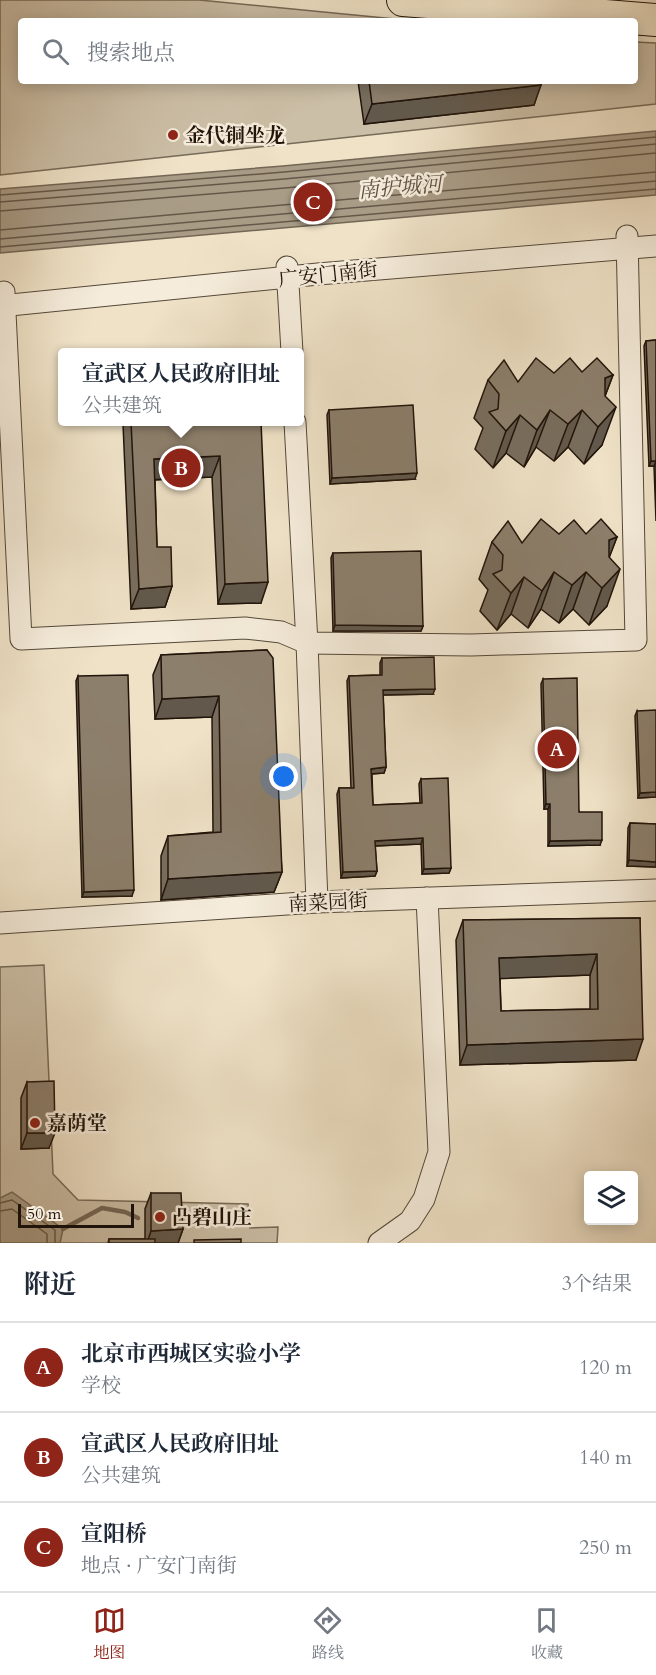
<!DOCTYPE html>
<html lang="zh">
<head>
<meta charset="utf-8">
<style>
  :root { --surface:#fff; --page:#f2f2f3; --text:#1f2937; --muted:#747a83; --line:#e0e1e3; --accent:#8f2418 }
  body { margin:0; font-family:Cardo,"Noto Serif SC",serif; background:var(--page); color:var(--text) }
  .controls { position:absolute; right:18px; bottom:18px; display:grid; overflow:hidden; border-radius:6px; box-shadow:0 3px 15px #0003 }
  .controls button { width:54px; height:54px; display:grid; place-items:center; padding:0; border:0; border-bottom:2px solid var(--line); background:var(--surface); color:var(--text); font:30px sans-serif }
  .scale { position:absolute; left:18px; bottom:15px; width:116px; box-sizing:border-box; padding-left:6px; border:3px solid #21140a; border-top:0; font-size:16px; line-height:21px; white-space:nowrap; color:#21140a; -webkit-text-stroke:4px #f5ecdb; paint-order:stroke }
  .you { position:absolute; left:284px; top:777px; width:21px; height:21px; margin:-15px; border:4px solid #fff; border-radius:50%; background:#1a73e8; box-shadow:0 0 0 9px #1a73e833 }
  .badge { display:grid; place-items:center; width:39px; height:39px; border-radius:50%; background:var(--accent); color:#fff; font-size:20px; font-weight:700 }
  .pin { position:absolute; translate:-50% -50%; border:3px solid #fff; box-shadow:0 2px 6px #0006 }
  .popup { position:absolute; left:58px; top:348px; width:246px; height:78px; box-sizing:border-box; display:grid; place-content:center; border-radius:6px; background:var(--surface); filter:drop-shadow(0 2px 4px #0005); font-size:20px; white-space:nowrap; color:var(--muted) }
  .popup b { font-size:22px; color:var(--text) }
  .popup::after { content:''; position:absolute; left:50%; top:100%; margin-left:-12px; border:12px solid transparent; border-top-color:var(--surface) }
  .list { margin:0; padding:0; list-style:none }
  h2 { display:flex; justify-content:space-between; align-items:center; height:78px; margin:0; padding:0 24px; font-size:26px }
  h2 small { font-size:20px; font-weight:400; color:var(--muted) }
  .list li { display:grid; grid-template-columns:39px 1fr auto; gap:18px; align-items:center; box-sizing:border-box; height:90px; padding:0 24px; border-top:2px solid var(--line) }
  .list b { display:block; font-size:22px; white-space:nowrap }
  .list p { margin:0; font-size:20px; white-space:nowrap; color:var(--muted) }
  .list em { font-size:20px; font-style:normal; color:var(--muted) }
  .icon { flex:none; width:33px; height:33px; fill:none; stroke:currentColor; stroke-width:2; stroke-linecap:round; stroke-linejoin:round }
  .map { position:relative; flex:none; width:656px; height:1243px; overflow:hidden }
  .search { position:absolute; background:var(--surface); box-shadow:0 3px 15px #0003; left:18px; right:18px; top:18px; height:66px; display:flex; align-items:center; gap:15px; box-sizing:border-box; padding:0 21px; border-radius:6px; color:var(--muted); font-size:22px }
  .sheet { height:348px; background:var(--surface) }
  nav { display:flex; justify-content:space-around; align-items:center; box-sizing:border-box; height:84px; border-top:2px solid var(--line); background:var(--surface); font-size:16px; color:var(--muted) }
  nav a { display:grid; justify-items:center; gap:3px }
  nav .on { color:var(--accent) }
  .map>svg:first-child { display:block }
</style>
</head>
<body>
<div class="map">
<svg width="656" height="1243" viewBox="0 0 656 1243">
  <rect width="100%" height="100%" fill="#efe2c7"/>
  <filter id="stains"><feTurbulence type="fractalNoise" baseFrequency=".00333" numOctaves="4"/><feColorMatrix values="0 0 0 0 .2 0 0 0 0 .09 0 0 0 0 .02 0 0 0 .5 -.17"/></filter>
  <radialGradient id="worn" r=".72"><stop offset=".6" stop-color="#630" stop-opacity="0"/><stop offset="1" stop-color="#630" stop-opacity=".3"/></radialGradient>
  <g fill="#ccbfa7" stroke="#766a58" stroke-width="1.5">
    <polygon points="0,0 199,0 416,21 21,21 21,81 635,81 635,42 656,43 656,104 0,175"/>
    <polygon points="44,965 53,1174 78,1200 248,1204 250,1228 278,1227 277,1243 0,1243 0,967"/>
  </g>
  <g fill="#a99c87" stroke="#736655" stroke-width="1.5">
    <polygon points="656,131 656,195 0,253 0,189 283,166"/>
    <polygon points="12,1192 63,1229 60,1243 0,1243 0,1198"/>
  </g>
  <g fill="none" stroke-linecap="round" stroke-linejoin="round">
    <g stroke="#655848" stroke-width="1.5">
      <polyline points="0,195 284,172 656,137"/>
      <polyline points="0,202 284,179 656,144"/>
      <polyline points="0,211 285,188 656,153"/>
      <polyline points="0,230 656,172"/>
      <polyline points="0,239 656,181"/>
      <polyline points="0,247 656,189"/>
      <polyline points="0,1203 12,1200 55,1230 55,1243"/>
      <polyline points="0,1211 12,1209 47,1234 47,1243"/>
    </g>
    <polyline stroke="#736655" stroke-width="4.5" points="63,1229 102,1208 125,1212 138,1218"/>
    <g stroke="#544839" stroke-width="23">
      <g id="minor">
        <polyline points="287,267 292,352"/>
        <polyline points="4,292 21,639 245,628 281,632 307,643 471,645 636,640 627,236"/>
        <polyline points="0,306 318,274 656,246"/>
        <polyline points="295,422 307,643 317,902"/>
        <polyline points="0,923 317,902 656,890"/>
        <polyline points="379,1243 410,1221 424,1199 439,1152 427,898"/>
      </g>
    </g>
    <g stroke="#21140a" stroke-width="34">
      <polyline id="highway" points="403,0 656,20"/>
    </g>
    <use href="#minor" stroke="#f5ecdb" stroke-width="21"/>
    <use href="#highway" stroke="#efe2c7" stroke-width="32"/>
  </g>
  <g fill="#786d5d" stroke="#21140a" stroke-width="1.5" fill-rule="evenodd">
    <polygon points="358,81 541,81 534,105 364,124"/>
    <polygon points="656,340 656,521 654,466 649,466 644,346 646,341"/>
    <polygon points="582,372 613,375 605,396 602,445 584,464 568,447 554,461 536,447 524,467 506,453 493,468 475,449 483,428 474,418 488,380 518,382 554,373"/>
    <polygon points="329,410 415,479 330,484 327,415"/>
    <polygon points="124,422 261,422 261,603 218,604 212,477 155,480 157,547 172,586 165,607 131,609 123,424"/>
    <polygon points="559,534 586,534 617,537 609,557 607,606 589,625 573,609 559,623 541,609 528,628 511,614 497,630 480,611 488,590 479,579 492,542 522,543"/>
    <polygon points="333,553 423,626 421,631 333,631 331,558"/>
    <polygon points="267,650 282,872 274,892 161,900 161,856 168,836 213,832 212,717 155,719 153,675 161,655"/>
    <polygon points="382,658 433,694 383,695 386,767 384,773 372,774 373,805 420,803 419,784 421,779 451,868 449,873 422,874 421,844 375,846 377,871 375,876 341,878 337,794 339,788 351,788 347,681 349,676 380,675 380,663"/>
    <polygon points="78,676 132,896 82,897 76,681"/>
    <polygon points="543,679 579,812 600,845 548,846 548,809 544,809 541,684"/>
    <polygon points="637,711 656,797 638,798 635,716"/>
    <polygon points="630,823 656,824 656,867 627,866 628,828"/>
    <path d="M640 918 636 1060 460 1065 456 940 463 920ZM590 975V1009L501 1011 500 978Z"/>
    <polygon points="27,1082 49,1148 21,1149 21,1098"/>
    <polygon points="151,1193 183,1229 178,1243 108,1243 109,1239 145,1239 145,1209"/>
  </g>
  <g fill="#62594c" stroke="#21140a" stroke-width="1.5">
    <polygon points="541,85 534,105 364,124 372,104"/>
    <polygon points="613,375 599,412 605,378"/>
    <polygon points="616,407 602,445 584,464 598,427"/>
    <polygon points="550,410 536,447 524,467 537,430"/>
    <polygon points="582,410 568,447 554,461 568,424"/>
    <polygon points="520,415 506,453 493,468 506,431"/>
    <polygon points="220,456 212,477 146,480 154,459"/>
    <polygon points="651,461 656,461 654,466 649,466"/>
    <polygon points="417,473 415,479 330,484 332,478"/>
    <polygon points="617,537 603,574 609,540"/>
    <polygon points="620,569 607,606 589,625 602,588"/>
    <polygon points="554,572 541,609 528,628 542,591"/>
    <polygon points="586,572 573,609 559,623 572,585"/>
    <polygon points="524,577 511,614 497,630 511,593"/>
    <polygon points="268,582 261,603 218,604 225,584"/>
    <polygon points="172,586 165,607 131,609 139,589"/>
    <polygon points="335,625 423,626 421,631 333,631"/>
    <polygon points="435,689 433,694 381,695 383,690"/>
    <polygon points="219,696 212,717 155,719 162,699"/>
    <polygon points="386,767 384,773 369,774 371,769"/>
    <polygon points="656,792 656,797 638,798 640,793"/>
    <polygon points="546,804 550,804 548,809 544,809"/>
    <polygon points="423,838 421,844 373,846 375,841"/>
    <polygon points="602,840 600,845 548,846 550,841"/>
    <polygon points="629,860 656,862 656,867 627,866"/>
    <polygon points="451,868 449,873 422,874 424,869"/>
    <polygon points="377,871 375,876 341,878 343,872"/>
    <polygon points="282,872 274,892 161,900 168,879"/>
    <polygon points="134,890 132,896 82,897 84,892"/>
    <polygon points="597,954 590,975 492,979 499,958"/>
    <polygon points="643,1039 636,1060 460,1065 467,1045"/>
    <polygon points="27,1133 55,1133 49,1148 21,1149"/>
    <polygon points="183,1229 178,1243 147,1243 151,1231"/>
  </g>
  <g fill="#8c7f6c" stroke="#21140a" stroke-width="1.5" fill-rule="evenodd">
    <polygon points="369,81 541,81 541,85 372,104"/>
    <polygon points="656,340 656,461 651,461 646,341"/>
    <polygon points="536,358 554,373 570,358 582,372 597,358 613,375 605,378 605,396 616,407 598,427 582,410 568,424 550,410 537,430 520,415 506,431 489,412 498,409 499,394 488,380 504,360 518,382"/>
    <polygon points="413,405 417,473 332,478 329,410"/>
    <polygon points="131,422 261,422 268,582 225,584 220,456 154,459 157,547 171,547 172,586 139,589"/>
    <polygon points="541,519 559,534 574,520 586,534 601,519 617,537 609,540 609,557 620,569 602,588 586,572 572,585 554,572 542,591 524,577 511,593 493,574 502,570 503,555 492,542 508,521 522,543"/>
    <polygon points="421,551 423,626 335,625 333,553"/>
    <polygon points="267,650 273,658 282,872 168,879 168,836 221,832 219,696 162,699 161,655"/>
    <polygon points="434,657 435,689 383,690 386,767 371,769 373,805 422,803 421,779 448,778 451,868 424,869 423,838 375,841 377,871 343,872 339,788 354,788 349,676 382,675 382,658"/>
    <polygon points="128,675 134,890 84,892 78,676"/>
    <polygon points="577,678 579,812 602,812 602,840 550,841 550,804 546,804 543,679"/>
    <polygon points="656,710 656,792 640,793 637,711"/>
    <polygon points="630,823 656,824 656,862 629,860"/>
    <path d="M640 918 643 1039 467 1045 463 920ZM597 954 598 1009 501 1011 499 958Z"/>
    <polygon points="54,1081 55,1133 27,1133 27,1082"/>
    <polygon points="151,1193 181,1193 183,1229 151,1231"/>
    <rect x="109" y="1239" width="46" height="4"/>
    <polygon points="241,1239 241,1243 194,1243 194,1240"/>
  </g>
  <g fill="#8f2418" stroke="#f5ecdb" stroke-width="2">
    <circle cx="173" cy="135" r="6"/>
    <circle cx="35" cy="1123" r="6"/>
    <circle cx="160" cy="1217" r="6"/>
  </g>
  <g text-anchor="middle" stroke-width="5" stroke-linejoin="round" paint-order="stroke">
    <g font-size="20" font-weight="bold" fill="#21140a" stroke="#f5ecdb" text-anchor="start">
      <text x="185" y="142">金代铜坐龙</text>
      <text x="47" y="1130">嘉荫堂</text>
      <text x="172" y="1224">凸碧山庄</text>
    </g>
    <g font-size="20" fill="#21140a" stroke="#f5ecdb">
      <text transform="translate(328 274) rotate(-6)" y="7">广安门南街</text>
      <text transform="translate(328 902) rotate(-3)" y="7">南菜园街</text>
    </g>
    <g font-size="21" font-style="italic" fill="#5e5142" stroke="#f5ecdb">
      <text transform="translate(400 187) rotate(-5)" y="7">南护城河</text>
    </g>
  </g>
  <rect width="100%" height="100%" filter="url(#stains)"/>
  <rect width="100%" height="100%" fill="url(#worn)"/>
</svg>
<div class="controls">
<button><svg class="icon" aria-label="layers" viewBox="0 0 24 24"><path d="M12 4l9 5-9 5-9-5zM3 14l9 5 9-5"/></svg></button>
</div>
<div class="scale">50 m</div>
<div class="you"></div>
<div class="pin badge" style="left:557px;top:749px">A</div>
<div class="pin badge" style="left:181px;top:468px">B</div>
<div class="popup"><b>宣武区人民政府旧址</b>公共建筑</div>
<div class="pin badge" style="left:313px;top:202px">C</div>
<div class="search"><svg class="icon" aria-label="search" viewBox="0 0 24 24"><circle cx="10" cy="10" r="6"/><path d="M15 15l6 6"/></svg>搜索地点</div>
</div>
<section class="sheet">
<h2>附近<small>3个结果</small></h2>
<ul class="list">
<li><span class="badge">A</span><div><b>北京市西城区实验小学</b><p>学校</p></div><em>120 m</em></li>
<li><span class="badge">B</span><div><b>宣武区人民政府旧址</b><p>公共建筑</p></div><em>140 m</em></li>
<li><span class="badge">C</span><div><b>宣阳桥</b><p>地点 · 广安门南街</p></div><em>250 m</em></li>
</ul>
</section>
<nav>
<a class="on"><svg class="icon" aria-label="map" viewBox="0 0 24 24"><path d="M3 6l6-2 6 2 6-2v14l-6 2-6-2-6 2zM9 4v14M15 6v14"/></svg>地图</a>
<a><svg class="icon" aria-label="directions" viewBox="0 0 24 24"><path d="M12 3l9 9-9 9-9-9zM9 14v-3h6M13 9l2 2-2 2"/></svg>路线</a>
<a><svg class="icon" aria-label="saved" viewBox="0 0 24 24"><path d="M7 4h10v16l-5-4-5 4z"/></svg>收藏</a>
</nav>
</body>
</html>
